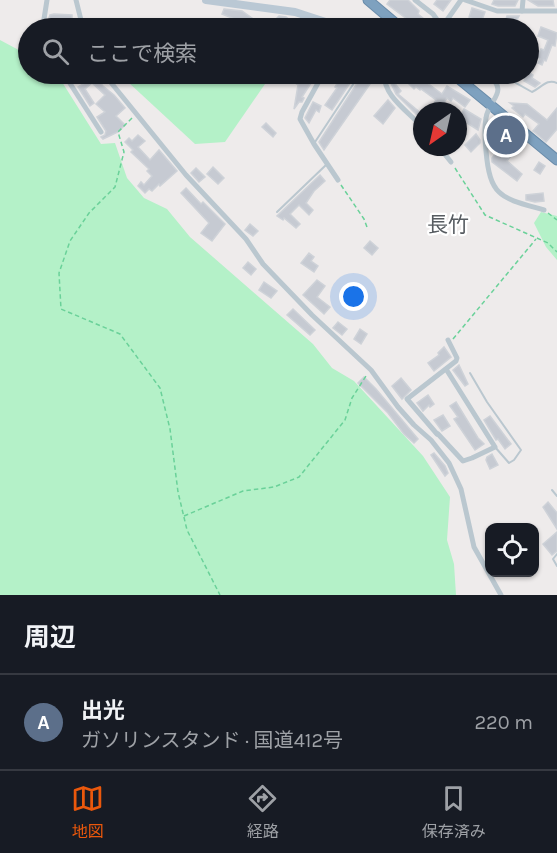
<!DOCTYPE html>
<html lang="ja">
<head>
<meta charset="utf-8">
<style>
  :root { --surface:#171b24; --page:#242831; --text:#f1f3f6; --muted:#9ea1a6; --line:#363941; --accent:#ea580c }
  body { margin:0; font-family:Karla,"Noto Sans JP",sans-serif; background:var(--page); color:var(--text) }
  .controls { position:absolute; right:18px; bottom:18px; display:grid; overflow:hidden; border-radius:12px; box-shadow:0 2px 4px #0004 }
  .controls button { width:54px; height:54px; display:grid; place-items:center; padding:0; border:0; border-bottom:2px solid var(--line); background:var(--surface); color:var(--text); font:30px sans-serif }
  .compass { position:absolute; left:413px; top:102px; width:54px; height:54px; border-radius:50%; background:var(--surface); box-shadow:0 2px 4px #0004; rotate:214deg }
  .you { position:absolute; left:354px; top:297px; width:21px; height:21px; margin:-15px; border:4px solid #fff; border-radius:50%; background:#1a73e8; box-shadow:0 0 0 9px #1a73e833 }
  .badge { display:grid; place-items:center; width:39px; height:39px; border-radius:50%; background:var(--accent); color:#fff; font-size:20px; font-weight:700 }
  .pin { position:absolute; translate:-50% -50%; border:3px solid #fff; box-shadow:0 2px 6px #0006 }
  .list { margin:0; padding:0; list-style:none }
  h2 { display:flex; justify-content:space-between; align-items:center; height:78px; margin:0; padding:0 24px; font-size:26px }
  h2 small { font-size:20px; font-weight:400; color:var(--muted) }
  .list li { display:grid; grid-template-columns:39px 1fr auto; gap:18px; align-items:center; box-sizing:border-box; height:96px; padding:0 24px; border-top:2px solid var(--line) }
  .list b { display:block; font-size:22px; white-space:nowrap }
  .list p { margin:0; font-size:20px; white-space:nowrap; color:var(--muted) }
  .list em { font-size:20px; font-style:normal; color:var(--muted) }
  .icon { flex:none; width:33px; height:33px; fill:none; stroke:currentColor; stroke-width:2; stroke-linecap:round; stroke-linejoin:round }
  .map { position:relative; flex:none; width:557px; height:595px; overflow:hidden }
  .search { position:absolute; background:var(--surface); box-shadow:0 2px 4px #0004; left:18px; right:18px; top:18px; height:66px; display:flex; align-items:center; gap:15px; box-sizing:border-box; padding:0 21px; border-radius:33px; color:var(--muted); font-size:22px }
  .sheet { height:174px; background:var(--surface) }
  nav { display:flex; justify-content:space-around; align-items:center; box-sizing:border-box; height:84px; border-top:2px solid var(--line); background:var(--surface); font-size:16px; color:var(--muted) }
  nav a { display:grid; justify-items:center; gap:3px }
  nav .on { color:var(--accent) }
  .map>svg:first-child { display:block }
</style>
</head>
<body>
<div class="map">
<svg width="557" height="595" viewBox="0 0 557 595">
  <rect width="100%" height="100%" fill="#eeebeb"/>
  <g fill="#b4f1c8">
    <polygon points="165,18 188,28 158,28"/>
    <polygon points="0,40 28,55 28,74 57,74 101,144 115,143 127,178 144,198 167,209 190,237 313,344 332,368 354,381 423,456 450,497 447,540 454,564 456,595 0,595"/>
    <polygon points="132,74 255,74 265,84 225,142 195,144 128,82"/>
    <polygon points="541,212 557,216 557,260 546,247 534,223"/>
  </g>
  <g fill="#c6cad2" stroke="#ced2d8" stroke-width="1.5">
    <polygon points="390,0 408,0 419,11 418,14 435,28 419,28 387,4"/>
    <polygon points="437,0 451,0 443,11 434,4"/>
    <polygon points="494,0 518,0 515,6 498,6 492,4"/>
    <polygon points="528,0 553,0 554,6 538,6"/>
    <polygon points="472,8 485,12 481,23 469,17"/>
    <polygon points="224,9 242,11 262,25 264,21 270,25 279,16 286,17 291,21 297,19 300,25 292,28 249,28 245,26 247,24 222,14"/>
    <polygon points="54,14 72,15 72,28 50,28 51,21 48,21 50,15"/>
    <polygon points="507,16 519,16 513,27 516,28 493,28 497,19 505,23"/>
    <polygon points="541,27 557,33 555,46 552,45 546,61 544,60 542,65 538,63 540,59 537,57 541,49 544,50 548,40 538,36"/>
    <polygon points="528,72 533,75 532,78 540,83 535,87 524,81"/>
    <polygon points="82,74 92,74 103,86 114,95 125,108 116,116 125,125 118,132 103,139 101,137 105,135 106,131 97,117 105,112 96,104 105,95 92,83 85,89 94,103 90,106 78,87 88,81"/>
    <polygon points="289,74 303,74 313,80 302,97 304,98 302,102 299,102 294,109 298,85 295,83 297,81"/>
    <polygon points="343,74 356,74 332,110 325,105 337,88 335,87"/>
    <polygon points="363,74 377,74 324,150 319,142"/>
    <polygon points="408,74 414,80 418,76 442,94 447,86 470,100 465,107 453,98 451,101 447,98 438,111 429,111 436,100 421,89 420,90 416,87 414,89 403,78"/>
    <polygon points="392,80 401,91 398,94 422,114 419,117 396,94 390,81"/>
    <polygon points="388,100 395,108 383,124 374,116"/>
    <polygon points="313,102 321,106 319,112 316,110 309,123 305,118"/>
    <polygon points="510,103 527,104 547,120 557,108 557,129 546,142 533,131 539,124 525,114 523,117 512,108 514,106"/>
    <polygon points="464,109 481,119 478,130 459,118"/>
    <polygon points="266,123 276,133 273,137 262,127"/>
    <polygon points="500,126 521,142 507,161 522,174 517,181 492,162 492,158 505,142 494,134"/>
    <polygon points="476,134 480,140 480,143 471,152 465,145"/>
    <polygon points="138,135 145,141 138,147 150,160 159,150 177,171 160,186 159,184 152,191 149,189 145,193 138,186 141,182 144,185 152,176 147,171 149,169 131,152 133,150 125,142 129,138 132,141"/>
    <polygon points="539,162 545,166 540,174 534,170"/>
    <polygon points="213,167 224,178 218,184 207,174"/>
    <polygon points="196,168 205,177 199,182 191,173"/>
    <polygon points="320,175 325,181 314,191 306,203 313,210 309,215 299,205 290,214 300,224 296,228 284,218 283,220 277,216"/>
    <polygon points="186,188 201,204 203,202 225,224 212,241 201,233 209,223 181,193"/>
    <polygon points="543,193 544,201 535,202 526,200 526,195"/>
    <polygon points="250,224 258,231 253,236 245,230"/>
    <polygon points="370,241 378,248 372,255 364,248"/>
    <polygon points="309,253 314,257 311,261 318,266 314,272 301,263"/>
    <polygon points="248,262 256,269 251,275 243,268"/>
    <polygon points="317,280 325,286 317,297 330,307 324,314 303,295"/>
    <polygon points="264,282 277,291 271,298 259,290"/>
    <polygon points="293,309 315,330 310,335 287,315"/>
    <polygon points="338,322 347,329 342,335 333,328"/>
    <polygon points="360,329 367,334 361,344 354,339"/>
    <polygon points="444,347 451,357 434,371 428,363 439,355 438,353"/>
    <polygon points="459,365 468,384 465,386 453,370"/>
    <polygon points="364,377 376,389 418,439 414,443 404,434 388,413 358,383"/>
    <polygon points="401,378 411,390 402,399 392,386"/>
    <polygon points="428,395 434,404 430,407 429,405 423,411 417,403"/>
    <polygon points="456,402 478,438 484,444 475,450 454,419 458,417 450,406"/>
    <polygon points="443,415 450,426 442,431 434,420"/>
    <polygon points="490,416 511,444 505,449 498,439 496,440 484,420"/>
    <polygon points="434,453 445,466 448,473 445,476 431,455"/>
    <polygon points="492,454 498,465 490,469 486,460 487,457"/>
    <polygon points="548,502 557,513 557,529 543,507"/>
    <polygon points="557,532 557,551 552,555 543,544"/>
  </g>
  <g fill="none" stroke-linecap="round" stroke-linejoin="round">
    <g stroke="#6a8caa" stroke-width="11">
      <g id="highway">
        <polyline points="368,0 401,28"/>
        <polyline points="453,74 557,160"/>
      </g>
    </g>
    <g stroke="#6ad199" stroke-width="1.5" stroke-dasharray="4.5 3" stroke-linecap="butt">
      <polyline points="132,118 118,132 124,152 115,187 89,213 70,241 59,273 61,309 120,334 160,388 170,429 178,492 187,530 220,595"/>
      <polyline points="455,168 485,215 548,243 557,252"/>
      <polyline points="341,185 364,219 367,227"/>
      <polyline points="548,213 557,220"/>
      <polyline points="453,339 536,239"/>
      <polyline points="184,516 243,491 274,487 299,477 345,420 352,398 366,376"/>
    </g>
    <g stroke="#bac7cf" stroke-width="2">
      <path d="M500 74 532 92C541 88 547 78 557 83"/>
      <polyline points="315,142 360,74"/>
      <polyline points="277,212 327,164"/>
      <polyline points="470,373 487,402 521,450 514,460 509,463 495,447"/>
      <polyline points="552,490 557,496"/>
      <polyline points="557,554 553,559 557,566"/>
    </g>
    <g stroke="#bac7cf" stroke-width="5">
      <polyline points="76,0 83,28"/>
      <polyline points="415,0 433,14 443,28"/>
      <polyline points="465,0 497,11 522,11 523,0"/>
      <polyline points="522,11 557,11"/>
      <polyline points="302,14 304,21 324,28"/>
      <polyline points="44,19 47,0"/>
      <polyline points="442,27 461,0"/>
      <polyline points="64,74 101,132"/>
      <polyline points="104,74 186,175 246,239 263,264 312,315 371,370 398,407 414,425 431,440 449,463 461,489 474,547 501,595"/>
      <polyline points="323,74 302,112 300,119 314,144 338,180"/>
      <path d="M384 74C384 97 408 111 422 127"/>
      <path d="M488 74C510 93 489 98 486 118 484 128 485 140 486 151 490 198 502 198 544 210"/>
      <polyline points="439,147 451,162"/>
      <polyline points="437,434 407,399 456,361 457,358 448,340"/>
      <polyline points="438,434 463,461 472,458 495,447 446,369"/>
    </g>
    <polyline stroke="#bac8d4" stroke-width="8" points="206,0 295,12 344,28"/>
    <use href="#highway" stroke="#7ea1bf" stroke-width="9"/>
  </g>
  <g text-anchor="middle" stroke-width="4.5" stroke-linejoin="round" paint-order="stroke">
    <g font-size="21" fill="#575c61" stroke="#fff">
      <text x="448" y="232">長竹</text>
    </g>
  </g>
</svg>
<div class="controls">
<button><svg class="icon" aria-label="locate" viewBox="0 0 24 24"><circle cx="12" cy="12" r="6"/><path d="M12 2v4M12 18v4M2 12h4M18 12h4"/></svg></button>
</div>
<svg class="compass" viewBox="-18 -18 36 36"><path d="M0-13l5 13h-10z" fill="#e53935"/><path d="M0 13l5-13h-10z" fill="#9ea1a6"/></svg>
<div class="you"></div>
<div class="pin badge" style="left:506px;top:135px;background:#5c6f8a">A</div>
<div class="search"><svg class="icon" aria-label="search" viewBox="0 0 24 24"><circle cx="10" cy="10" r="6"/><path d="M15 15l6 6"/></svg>ここで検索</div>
</div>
<section class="sheet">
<h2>周辺<small></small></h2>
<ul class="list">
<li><span class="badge" style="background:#5c6f8a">A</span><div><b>出光</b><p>ガソリンスタンド · 国道412号</p></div><em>220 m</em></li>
</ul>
</section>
<nav>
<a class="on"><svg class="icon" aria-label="map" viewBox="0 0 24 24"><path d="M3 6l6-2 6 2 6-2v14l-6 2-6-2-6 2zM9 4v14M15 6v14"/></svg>地図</a>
<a><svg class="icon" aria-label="directions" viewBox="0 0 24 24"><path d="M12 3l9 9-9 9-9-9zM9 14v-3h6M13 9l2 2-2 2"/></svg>経路</a>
<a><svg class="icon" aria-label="saved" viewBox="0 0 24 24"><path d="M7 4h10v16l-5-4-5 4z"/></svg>保存済み</a>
</nav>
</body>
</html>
